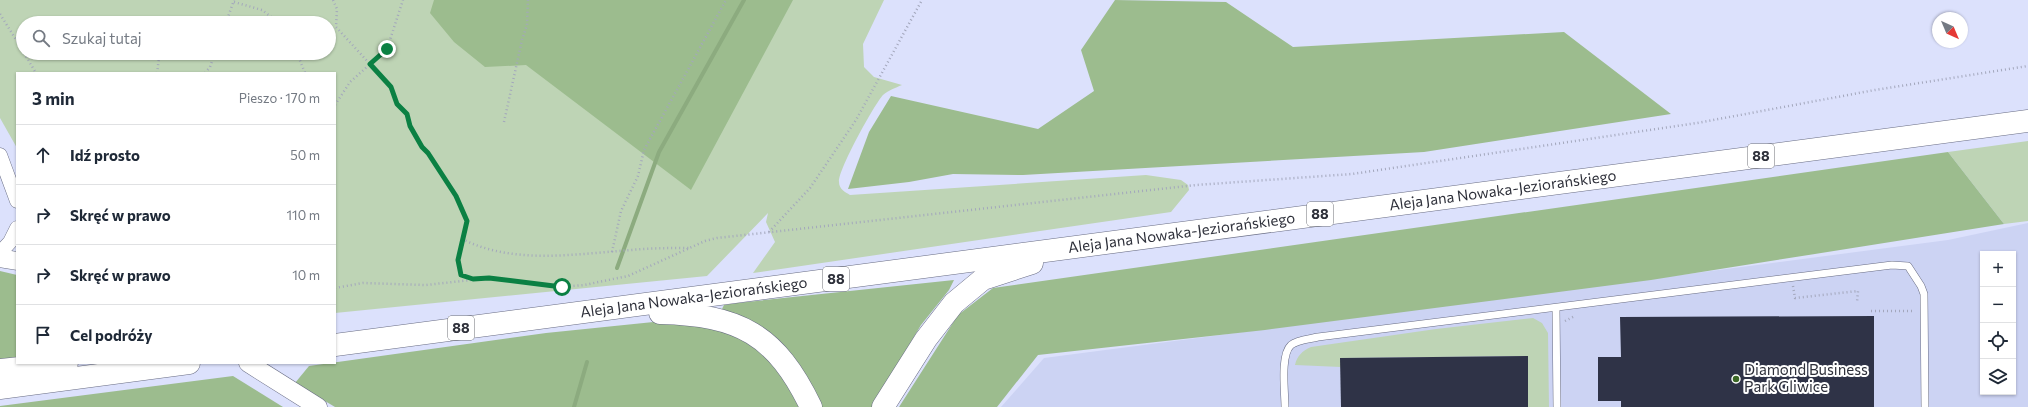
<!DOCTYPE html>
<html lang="pl">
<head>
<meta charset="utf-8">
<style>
  :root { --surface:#fff; --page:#f2f2f3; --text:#1f2937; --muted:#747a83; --line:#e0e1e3 }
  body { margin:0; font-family:Commissioner,sans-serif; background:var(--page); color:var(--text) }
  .controls { position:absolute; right:12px; bottom:12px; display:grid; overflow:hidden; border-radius:0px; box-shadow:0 1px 3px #0004 }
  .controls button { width:36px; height:36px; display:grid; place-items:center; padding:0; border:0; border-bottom:1px solid var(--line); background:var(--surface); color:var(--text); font:20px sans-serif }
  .compass { position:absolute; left:1932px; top:12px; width:36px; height:36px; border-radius:50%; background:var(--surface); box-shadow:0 1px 3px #0004; rotate:136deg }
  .stop { position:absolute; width:12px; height:12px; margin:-9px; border:3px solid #0b8043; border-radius:50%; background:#fff }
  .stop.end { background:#0b8043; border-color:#fff; box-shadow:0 1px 4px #0008 }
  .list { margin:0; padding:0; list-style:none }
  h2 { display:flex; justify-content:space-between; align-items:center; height:52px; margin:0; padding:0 16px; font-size:17px }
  h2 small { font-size:13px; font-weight:400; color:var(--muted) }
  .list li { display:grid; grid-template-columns:26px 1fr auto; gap:12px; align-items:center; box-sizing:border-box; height:60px; padding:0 16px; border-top:1px solid var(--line) }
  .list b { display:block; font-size:15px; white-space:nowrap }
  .list em { font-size:13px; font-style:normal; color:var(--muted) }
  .icon { flex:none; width:22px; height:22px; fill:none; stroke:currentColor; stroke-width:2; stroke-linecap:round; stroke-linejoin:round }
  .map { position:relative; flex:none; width:2028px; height:407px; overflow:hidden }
  .search { position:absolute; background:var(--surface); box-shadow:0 1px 3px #0004; left:16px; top:16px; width:320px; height:44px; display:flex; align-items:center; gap:10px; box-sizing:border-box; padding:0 14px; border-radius:22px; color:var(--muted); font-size:15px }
  .panel { position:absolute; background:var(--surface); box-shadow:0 1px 3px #0004; left:16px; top:72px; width:320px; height:292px; border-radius:0px }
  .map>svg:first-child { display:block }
</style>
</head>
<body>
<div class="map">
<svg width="2028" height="407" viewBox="0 0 2028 407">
  <rect width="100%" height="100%" fill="#dce1fc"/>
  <path fill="#ccd3f3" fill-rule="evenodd" d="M2028 223V407H1001L1044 358 1948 240ZM1983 254H2013V392H1983Z"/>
  <g fill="#bed4b5" fill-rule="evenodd">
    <path d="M0 0H884L863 44 864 67 874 77 902 85C895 88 889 90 883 95 874 105 838 170 839 182 839 189 845 192 850 195L1146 175 1181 180 1188 185 1189 190 1171 212 753 273 775 242 766 222 768 213 707 276 335 313V73H17V148L0 118ZM23 23H329V53H23Z"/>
    <polygon points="2028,141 2028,221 2004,224 1948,152"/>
    <path d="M1533 318 1542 323 1548 333 1549 407H1528V356L1341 358V367L1295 365C1297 356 1302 351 1311 347L1436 329Z"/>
  </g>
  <g fill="#9cbc8e">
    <polygon points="434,0 793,0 691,190 526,65 485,67 454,42 430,13"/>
    <polygon points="1115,0 1226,2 1293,47 1564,32 1671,114 1424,152 1023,175 953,174 909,182 848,189 869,132 891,96 1038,129 1094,91 1081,50"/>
    <polygon points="1948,152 2004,224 1651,280 1265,330 1038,355 997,407 899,407 958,315 993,288"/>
    <polygon points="0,271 17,275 17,360 0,362"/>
    <polygon points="954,280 949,290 921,325 872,407 816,407 722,309 724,305 737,303"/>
    <polygon points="673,320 722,326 757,347 776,364 800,407 335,407 295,383 309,366 546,333"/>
    <polygon points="233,376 283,407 0,407 0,406"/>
  </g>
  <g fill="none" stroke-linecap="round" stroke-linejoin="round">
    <g stroke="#8cab7f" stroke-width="4">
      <polyline points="617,268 659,152 744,0"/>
      <polyline points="574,407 587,362"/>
    </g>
  </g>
  <g fill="#2f3347">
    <polygon points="1874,316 1874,407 1621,407 1621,401 1598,401 1598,357 1621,357 1620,317"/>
    <polygon points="1528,356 1528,407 1341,407 1340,358"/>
  </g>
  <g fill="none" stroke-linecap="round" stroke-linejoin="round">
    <g stroke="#686c83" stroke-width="8">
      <g id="service">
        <polyline points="1556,308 1557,407"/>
        <path d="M1285 407C1285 392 1280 355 1291 345 1297 340 1310 339 1318 337L1892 265 1908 266 1921 286 1924 294 1925 407"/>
      </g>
    </g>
    <g stroke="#686c83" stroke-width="15">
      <g id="minor">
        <polyline points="0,155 17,201"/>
        <polyline points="0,253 10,242 17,228"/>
      </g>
    </g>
    <g stroke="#686c83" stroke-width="19">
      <g id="tertiary">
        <polyline points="0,258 17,261"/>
        <polyline points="248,363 318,407"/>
      </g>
    </g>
    <g stroke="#686c83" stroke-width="23">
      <g id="primary">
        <path d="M660 313C739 315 776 334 811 407"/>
        <path id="s1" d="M335 345 2028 121"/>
        <polyline points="0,370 67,363"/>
        <polyline points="0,388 189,363"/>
        <polyline points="883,407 926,339 954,303 983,279 1032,263"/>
      </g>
    </g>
    <g stroke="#a3a7bc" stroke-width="2.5" stroke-dasharray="1 3" stroke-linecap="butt">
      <polyline points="333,0 337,9 336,27 391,87 397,103 407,114 410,126 422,147 428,153 456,196 467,221 458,261 461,275 472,279"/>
      <polyline points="234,2 262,10 279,23"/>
      <polyline points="0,14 23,51"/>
      <polyline points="226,23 234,0"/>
      <polyline points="24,53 36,73"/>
      <polyline points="297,53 305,73"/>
      <polyline points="157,73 159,58"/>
      <polyline points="205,73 210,67 215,53"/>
      <polyline points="335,105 350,82 387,49 403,0"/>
      <polyline points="504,122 522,40 527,25 528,0"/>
      <polyline points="769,232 810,188 856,120 922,0"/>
      <path d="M462 239C514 265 575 254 631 250 650 248 669 248 689 248"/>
      <polyline points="612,252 621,211 638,176 644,150 726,0"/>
      <polyline points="1793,286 1795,298 1858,291 1857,302"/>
      <polyline points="335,288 363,283 426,285 489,278 540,285 562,287 584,285 628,276 705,241 717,238 1196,185 1352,174 1697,123 1875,90 2028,66"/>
      <polyline points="1871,311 1915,311"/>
      <polyline points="1565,321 1575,316"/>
    </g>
    <use href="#service" stroke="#fff" stroke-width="7"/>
    <use href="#minor" stroke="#fff" stroke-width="14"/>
    <use href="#tertiary" stroke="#fff" stroke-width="18"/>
    <use href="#primary" stroke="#fff" stroke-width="22"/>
  </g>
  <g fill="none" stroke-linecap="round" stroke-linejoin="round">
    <polyline stroke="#0b8043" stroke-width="5" points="387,49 370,64 391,87 397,104 407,114 410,126 422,147 428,153 456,196 467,221 458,260 461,275 473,279 489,278 562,287"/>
  </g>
  <circle fill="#3c6826" stroke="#fff" stroke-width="1.5" cx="1736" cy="379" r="4"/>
  <g text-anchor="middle" stroke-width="4" stroke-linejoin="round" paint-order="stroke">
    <g fill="#fff" stroke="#6d6e75" stroke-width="1">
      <rect x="1748" y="144" width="26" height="24" rx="3"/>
      <rect x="1307" y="202" width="26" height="24" rx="3"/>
      <rect x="823" y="267" width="26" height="24" rx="3"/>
      <rect x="448" y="316" width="26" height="24" rx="3"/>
    </g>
    <g font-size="14" font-weight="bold" fill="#2e303a">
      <text x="1761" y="161">88</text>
      <text x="1320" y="219">88</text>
      <text x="836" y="284">88</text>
      <text x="461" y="333">88</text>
    </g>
    <g font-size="15" fill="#2e303a" stroke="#fff">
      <text dy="5" stroke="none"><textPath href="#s1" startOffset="1178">Aleja Jana Nowaka-Jeziorańskiego</textPath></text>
      <text dy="5" stroke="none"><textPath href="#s1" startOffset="854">Aleja Jana Nowaka-Jeziorańskiego</textPath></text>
      <text dy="5" stroke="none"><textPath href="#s1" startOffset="362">Aleja Jana Nowaka-Jeziorańskiego</textPath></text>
    </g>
    <g font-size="15" fill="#2e303a" stroke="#fff" text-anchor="start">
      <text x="1744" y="375">Diamond Business<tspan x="1744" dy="17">Park Gliwice</tspan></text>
    </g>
  </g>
</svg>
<div class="controls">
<button>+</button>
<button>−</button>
<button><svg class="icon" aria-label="locate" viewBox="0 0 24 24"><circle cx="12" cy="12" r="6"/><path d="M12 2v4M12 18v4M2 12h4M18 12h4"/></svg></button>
<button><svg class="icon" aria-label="layers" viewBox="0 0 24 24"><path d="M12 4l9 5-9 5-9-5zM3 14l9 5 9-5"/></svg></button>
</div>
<svg class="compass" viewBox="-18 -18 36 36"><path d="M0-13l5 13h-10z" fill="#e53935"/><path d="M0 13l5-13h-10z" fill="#747a83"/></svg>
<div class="stop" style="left:562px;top:287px"></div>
<div class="stop end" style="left:387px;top:49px"></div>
<div class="search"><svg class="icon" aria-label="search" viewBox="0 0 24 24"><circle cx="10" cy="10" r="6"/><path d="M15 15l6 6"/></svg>Szukaj tutaj</div>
<section class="panel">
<h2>3 min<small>Pieszo · 170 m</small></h2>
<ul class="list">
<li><svg class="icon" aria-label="ahead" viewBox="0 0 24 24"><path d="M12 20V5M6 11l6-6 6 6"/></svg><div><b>Idź prosto</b></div><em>50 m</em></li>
<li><svg class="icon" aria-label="right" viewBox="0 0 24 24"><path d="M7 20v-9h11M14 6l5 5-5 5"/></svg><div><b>Skręć w prawo</b></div><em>110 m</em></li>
<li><svg class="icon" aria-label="right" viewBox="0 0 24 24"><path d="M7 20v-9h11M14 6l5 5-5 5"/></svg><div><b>Skręć w prawo</b></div><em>10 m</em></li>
<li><svg class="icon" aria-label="arrive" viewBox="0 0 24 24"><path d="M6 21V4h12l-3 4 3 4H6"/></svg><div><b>Cel podróży</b></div></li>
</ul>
</section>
</div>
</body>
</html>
